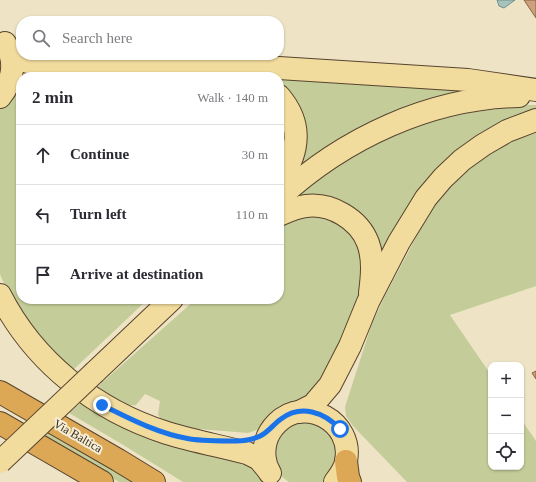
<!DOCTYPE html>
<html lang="en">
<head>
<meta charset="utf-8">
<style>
  :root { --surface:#fff; --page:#f7f7f7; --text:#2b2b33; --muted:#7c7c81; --line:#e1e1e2 }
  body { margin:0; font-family:"Times New Roman",serif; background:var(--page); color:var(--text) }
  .controls { position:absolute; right:12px; bottom:12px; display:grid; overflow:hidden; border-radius:8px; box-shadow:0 1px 3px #0004 }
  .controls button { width:36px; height:36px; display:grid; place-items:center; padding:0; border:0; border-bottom:1px solid var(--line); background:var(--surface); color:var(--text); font:20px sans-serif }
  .stop { position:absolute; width:12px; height:12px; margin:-9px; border:3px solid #1a73e8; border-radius:50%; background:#fff }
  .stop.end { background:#1a73e8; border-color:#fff; box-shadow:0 1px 4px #0008 }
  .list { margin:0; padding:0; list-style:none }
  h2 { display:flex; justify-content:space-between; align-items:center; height:52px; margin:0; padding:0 16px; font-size:17px }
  h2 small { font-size:13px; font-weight:400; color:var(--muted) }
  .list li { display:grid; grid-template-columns:26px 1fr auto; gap:12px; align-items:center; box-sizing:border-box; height:60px; padding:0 16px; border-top:1px solid var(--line) }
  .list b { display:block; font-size:15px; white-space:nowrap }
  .list em { font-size:13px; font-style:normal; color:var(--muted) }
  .icon { flex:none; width:22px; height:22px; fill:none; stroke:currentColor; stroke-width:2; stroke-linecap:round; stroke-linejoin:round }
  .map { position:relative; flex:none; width:536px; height:482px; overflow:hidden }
  .search { position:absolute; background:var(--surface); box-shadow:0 1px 3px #0004; left:16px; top:16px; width:268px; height:44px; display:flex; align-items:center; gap:10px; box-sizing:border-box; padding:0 14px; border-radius:16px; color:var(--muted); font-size:15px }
  .panel { position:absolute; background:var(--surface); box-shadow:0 1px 3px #0004; left:16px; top:72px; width:268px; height:232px; border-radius:16px }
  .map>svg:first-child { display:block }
</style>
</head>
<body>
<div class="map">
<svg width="536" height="482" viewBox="0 0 536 482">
  <rect width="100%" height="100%" fill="#eee4c5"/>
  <g fill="#c4cd99">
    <polygon points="279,77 523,92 474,95 289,180 302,148 279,90"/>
    <path d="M21 87V299H148L73 370C64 362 53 354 46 345 30 326 9 297 0 274V106Z"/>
    <polygon points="526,105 536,105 536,112 509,122 384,259 369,231 286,202 353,155 387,137 425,122 468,113"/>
    <polygon points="279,109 288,137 279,167"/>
    <polygon points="536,133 536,286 450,315 491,375 491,467 521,467 521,419 536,441 536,482 407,482 353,426 346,416 345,407 372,323 385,296 430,211 449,183 489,153 516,140"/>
    <path d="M305 213 340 220 362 247 361 289 358 300 346 331 320 387 262 428 248 433 199 429 181 427 162 420 158 415 160 401 145 394 136 405C120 407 108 396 96 388L196 299H279V224Z"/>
    <polygon points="83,401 247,458 269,482 183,482 125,446 69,413"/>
    <polygon points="322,421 340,451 331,475 322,482 289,482 282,477 276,470 271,453 288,422"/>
    <polygon points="52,430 137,482 119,482 43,437"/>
  </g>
  <polygon fill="#a7c2bb" stroke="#6d9089" points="497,0 515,0 504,8 499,6"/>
  <g fill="#cca17b" stroke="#896141">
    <polygon points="524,0 536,0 536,18"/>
    <polygon points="536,371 536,379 532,373"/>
  </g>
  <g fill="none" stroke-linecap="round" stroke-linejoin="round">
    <g stroke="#57442f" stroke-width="24">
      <g id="primary">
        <polyline points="8,48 18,58 28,62 46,63 83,69 220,71 263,67 468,80 536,90"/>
        <path d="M279 96C303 124 299 153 279 182"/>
        <path d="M0 97C13 81 17 61 5 43"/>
        <path d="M279 198C344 138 430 98 519 96"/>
        <path d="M279 215C288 211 296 207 306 206 331 203 359 219 368 243 374 259 372 277 370 293"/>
        <path d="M0 295C34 362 95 410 167 433 193 441 220 446 247 453L259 459 268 470"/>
        <polyline points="95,372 172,299"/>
        <polyline points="299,412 313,405 330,385 350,346 368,302 399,242 426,198 443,178 462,160 483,145 507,131 536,120"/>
        <path d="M270 473C264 464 263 451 266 441 268 434 272 428 277 423 305 395 354 422 346 461 345 469 340 475 335 482"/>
      </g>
    </g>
    <g stroke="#57442f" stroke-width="24">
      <g id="highway">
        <polyline points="0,392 118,460 154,482"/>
        <polyline points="0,423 102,482"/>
        <polyline points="346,461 348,477 350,482"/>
      </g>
    </g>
    <use href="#primary" stroke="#f1db9d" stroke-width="22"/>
    <use href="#highway" stroke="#dda856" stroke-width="22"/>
    <g stroke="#57442f" stroke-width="24" stroke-linecap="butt">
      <polyline id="primary-bridge" points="0,462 95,372"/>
    </g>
    <use href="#primary-bridge" stroke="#f1db9d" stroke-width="22"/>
  </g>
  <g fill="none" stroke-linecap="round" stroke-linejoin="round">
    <path stroke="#1a73e8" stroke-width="5" d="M102 405C130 419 159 434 190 439 204 441 221 441 236 441 244 441 255 439 262 435 269 431 274 424 281 419 301 404 324 412 340 429"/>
  </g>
  <g text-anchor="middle" stroke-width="4" stroke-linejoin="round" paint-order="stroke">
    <g font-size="12" fill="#3a2d1f" stroke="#f6eed5">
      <text transform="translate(78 436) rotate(30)" y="4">Via Baltica</text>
    </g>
  </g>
</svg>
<div class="controls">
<button>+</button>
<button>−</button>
<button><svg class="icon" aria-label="locate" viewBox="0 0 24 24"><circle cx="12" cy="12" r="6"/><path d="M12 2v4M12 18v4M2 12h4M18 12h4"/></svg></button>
</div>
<div class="stop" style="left:340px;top:429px"></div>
<div class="stop end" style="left:102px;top:405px"></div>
<div class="search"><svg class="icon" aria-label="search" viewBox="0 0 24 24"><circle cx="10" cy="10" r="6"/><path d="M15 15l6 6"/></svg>Search here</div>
<section class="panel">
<h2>2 min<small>Walk · 140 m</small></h2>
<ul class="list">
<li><svg class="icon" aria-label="ahead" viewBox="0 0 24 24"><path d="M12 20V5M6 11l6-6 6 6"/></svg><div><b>Continue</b></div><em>30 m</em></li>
<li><svg class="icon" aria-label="left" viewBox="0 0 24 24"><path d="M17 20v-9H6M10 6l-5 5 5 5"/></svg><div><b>Turn left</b></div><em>110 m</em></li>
<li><svg class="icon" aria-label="arrive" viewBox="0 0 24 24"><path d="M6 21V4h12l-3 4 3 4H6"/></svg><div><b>Arrive at destination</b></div></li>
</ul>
</section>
</div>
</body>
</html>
